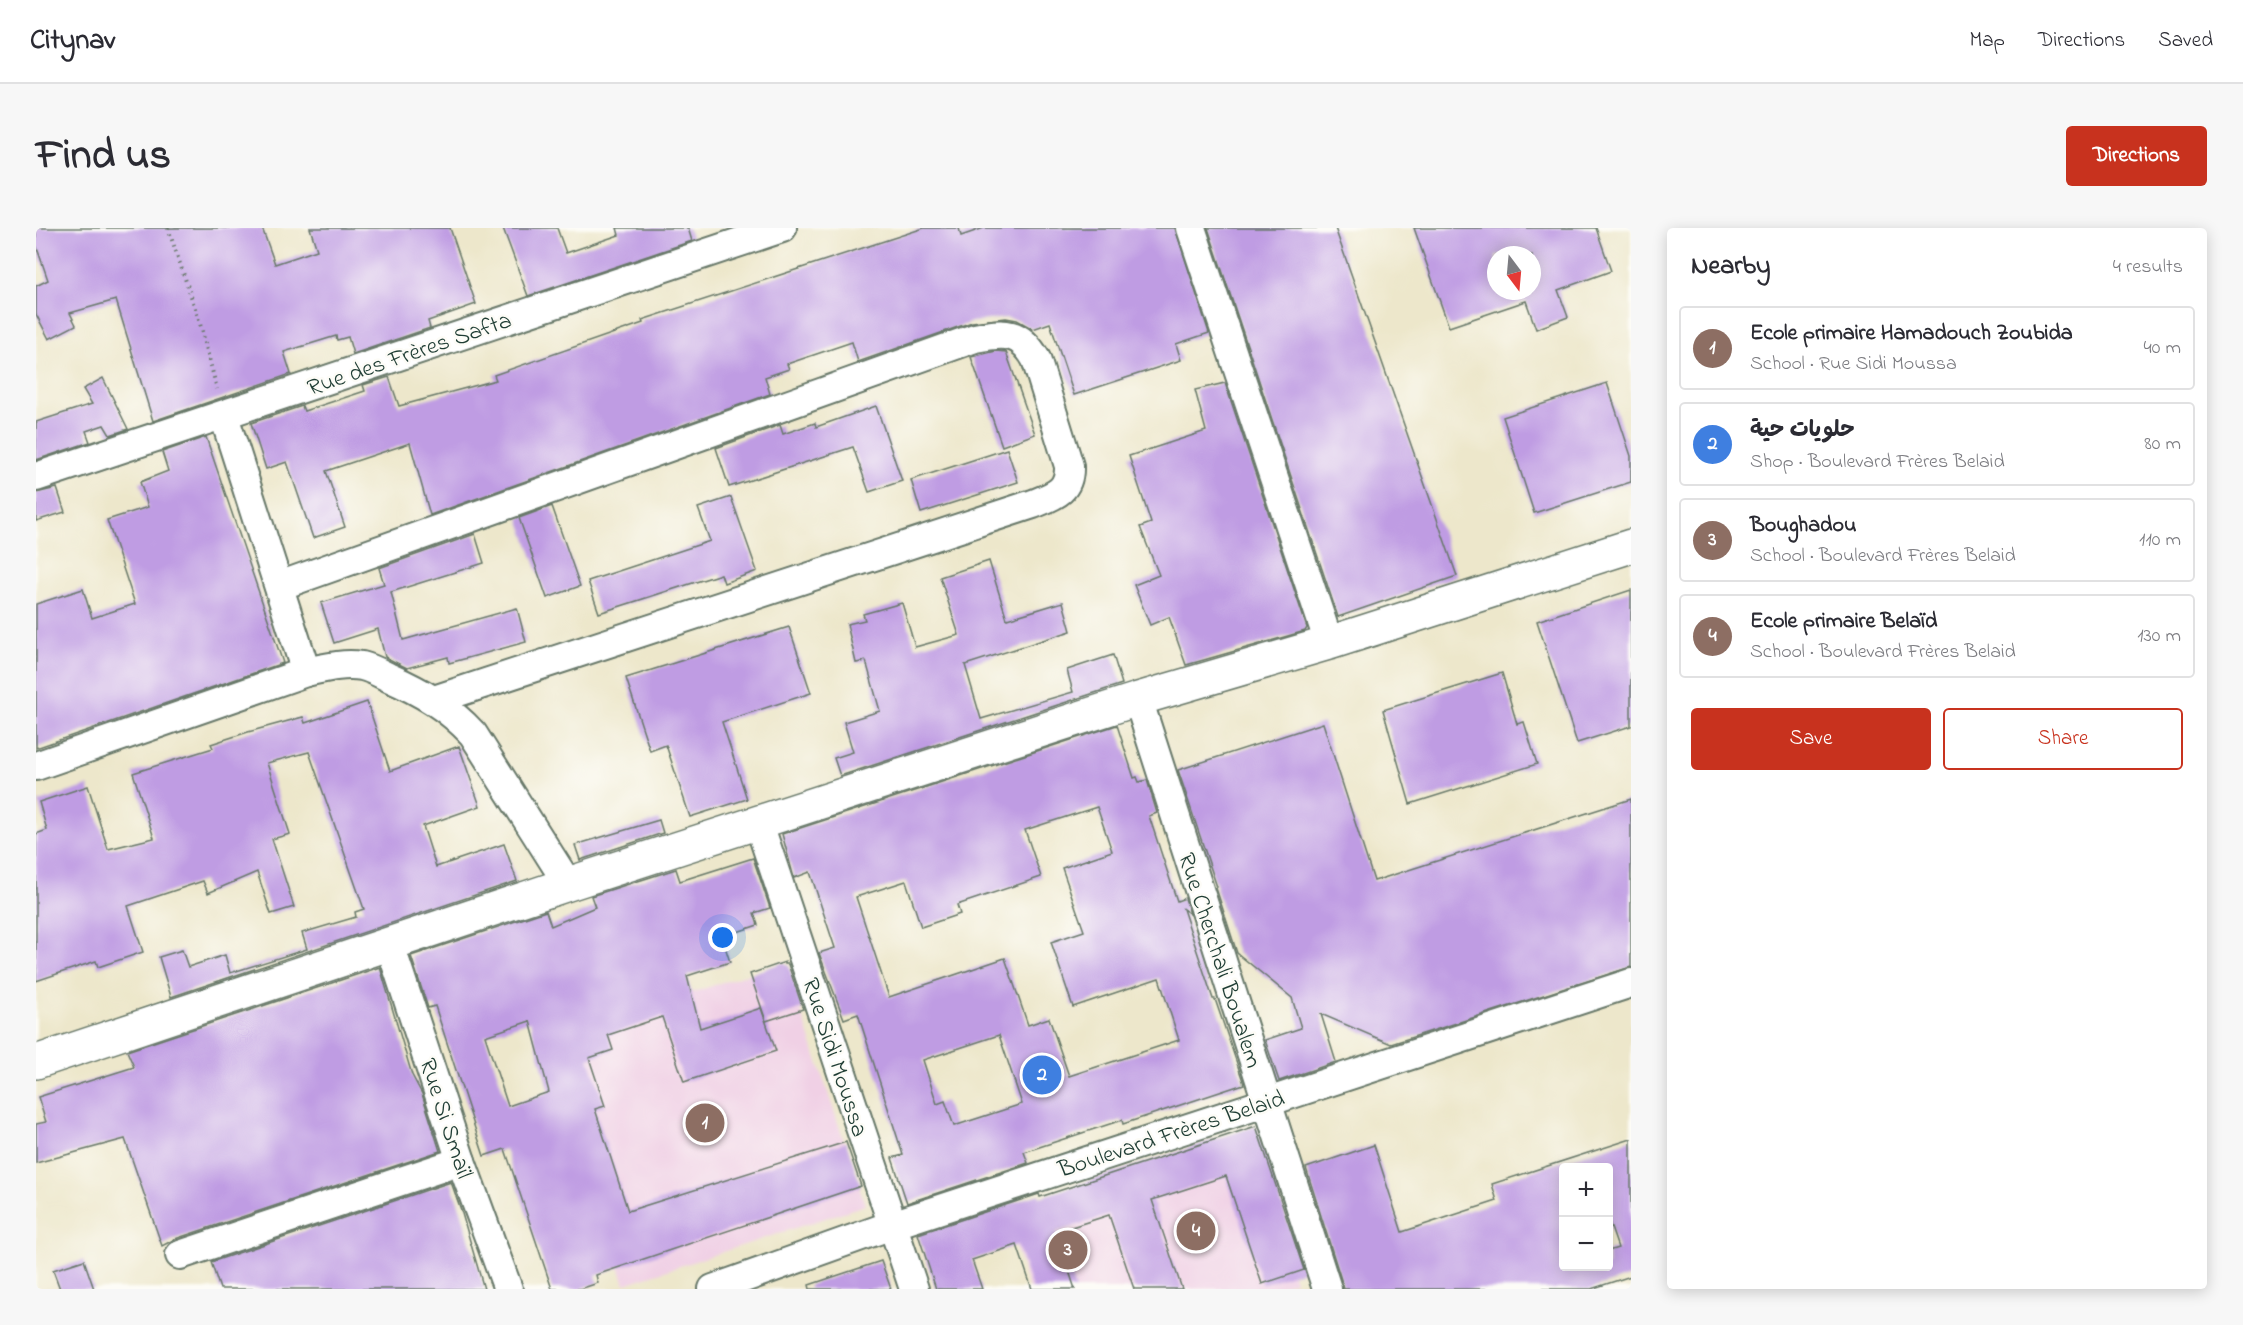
<!DOCTYPE html>
<html lang="en">
<head>
<meta charset="utf-8">
<style>
  :root { --surface:#fff; --page:#f7f7f7; --text:#2b2b33; --muted:#7c7c81; --line:#e1e1e2; --accent:#c8321e }
  body { margin:0; font-family:"Indie Flower","Playpen Sans Arabic",sans-serif; background:var(--page); color:var(--text) }
  .controls { position:absolute; right:18px; bottom:18px; display:grid; overflow:hidden; border-radius:6px; box-shadow:0 3px 15px #0003 }
  .controls button { width:54px; height:54px; display:grid; place-items:center; padding:0; border:0; border-bottom:2px solid var(--line); background:var(--surface); color:var(--text); font:30px sans-serif }
  .compass { position:absolute; left:1451px; top:18px; width:54px; height:54px; border-radius:50%; background:var(--surface); box-shadow:0 3px 15px #0003; rotate:164deg }
  .you { position:absolute; left:687px; top:710px; width:21px; height:21px; margin:-15px; border:4px solid #fff; border-radius:50%; background:#1a73e8; box-shadow:0 0 0 9px #1a73e833 }
  .badge { display:grid; place-items:center; width:39px; height:39px; border-radius:50%; background:var(--accent); color:#fff; font-size:20px; font-weight:700 }
  .pin { position:absolute; translate:-50% -50%; border:3px solid #fff; box-shadow:0 2px 6px #0006 }
  .list { margin:0; padding:0; list-style:none }
  h2 { display:flex; justify-content:space-between; align-items:center; height:78px; margin:0; padding:0 24px; font-size:26px }
  h2 small { font-size:20px; font-weight:400; color:var(--muted) }
  .list li { display:grid; grid-template-columns:39px 1fr auto; gap:18px; align-items:center; box-sizing:border-box; height:84px; margin:0 12px 12px; padding:0 12px; border:2px solid var(--line); border-radius:6px }
  .list b { display:block; font-size:22px; white-space:nowrap }
  .list p { margin:0; font-size:20px; white-space:nowrap; color:var(--muted) }
  .list em { font-size:20px; font-style:normal; color:var(--muted) }
  .actions { display:flex; gap:12px; padding:18px 24px }
  .actions a { flex:1; padding:14px 0; border:2px solid var(--accent); border-radius:6px; text-align:center; font-size:21px; color:var(--accent) }
  .actions .main { background:var(--accent); color:#fff }
  .map { position:relative; flex:none; width:1595px; height:1061px; overflow:hidden; border-radius:6px }
  header { display:flex; align-items:center; gap:36px; box-sizing:border-box; height:84px; padding:0 30px; background:var(--surface); border-bottom:2px solid var(--line) }
  header strong { font-size:28px }
  nav { display:flex; gap:33px; margin-inline-start:auto; font-size:21px }
  .intro { display:flex; align-items:center; justify-content:space-between; box-sizing:border-box; height:144px; padding:0 36px }
  h1 { margin:0; font-size:42px }
  .button { padding:15px 27px; border-radius:6px; background:var(--accent); color:#fff; font-size:21px; font-weight:700 }
  main { display:flex; gap:36px; padding:0 36px }
  aside { flex:1; background:var(--surface); border-radius:6px; box-shadow:0 3px 15px #0003 }
  .map>svg:first-child { display:block }
</style>
</head>
<body>
<header>
<strong>Citynav</strong>
<nav><a>Map</a><a>Directions</a><a>Saved</a></nav>
</header>
<div class="intro"><h1>Find us</h1><a class="button">Directions</a></div>
<main>
<div class="map">
<svg width="1595" height="1061" viewBox="0 0 1595 1061">
  <rect width="100%" height="100%" fill="#fdfcf7"/>
  <filter id="ink" filterUnits="userSpaceOnUse"><feTurbulence type="fractalNoise" baseFrequency=".0167" numOctaves="2"/><feDisplacementMap in="SourceGraphic" scale="12" xChannelSelector="R" yChannelSelector="G"/><feConvolveMatrix kernelMatrix="1 2 1 2 8 2 1 2 1" color-interpolation-filters="sRGB"/></filter>
  <filter id="wash" filterUnits="userSpaceOnUse"><feTurbulence type="fractalNoise" baseFrequency=".008" numOctaves="4" result="noise"/><feDisplacementMap in="SourceGraphic" scale="24" xChannelSelector="R" yChannelSelector="G"/><feGaussianBlur stdDeviation="1.35" result="paint"/><feColorMatrix in="noise" values="0 0 0 0 0 0 0 0 0 0 0 0 0 0 0 0 0 1.4 0 .05"/><feComposite in="paint" operator="in"/></filter>
  <g filter="url(#wash)">
    <rect width="100%" height="100%" fill="#ede7cb"/>
    <g fill="#f0d0e5">
      <polygon points="749,734 829,977 589,1056 509,813"/>
      <polygon points="1213,906 1259,1053 1234,1061 993,1061 968,983"/>
    </g>
    <g id="blocks">
      <g fill="#bf9ce3" fill-rule="evenodd">
        <polygon points="0,0 226,0 239,36 281,22 274,0 414,0 440,76 392,93 394,100 317,126 312,109 301,112 300,108 248,124 255,146 117,193 80,72 34,85 40,97 13,111 0,86 0,58 12,52 0,17"/>
        <polygon points="467,0 521,0 530,25 583,7 581,0 652,0 656,13 492,68"/>
        <polygon points="888,0 923,0 925,8 948,0 1139,0 1173,105 1140,116 1145,132 1038,167 1014,95 997,101 981,92 970,90 936,94 822,134 816,114 751,136 753,141 729,149 734,166 394,287 374,215 290,243 309,299 277,310 251,234 230,241 215,195 266,178 268,183 329,163 327,157 353,149 363,178 460,152 458,147 607,95 606,92"/>
        <polygon points="1172,0 1299,0 1421,348 1302,389"/>
        <path d="M1378 0H1560L1575 43 1522 62 1532 89 1500 101 1490 73 1413 99ZM1460 27H1496V63H1460Z"/>
        <polygon points="960,123 970,124 999,206 966,218 935,129"/>
        <polygon points="67,150 92,201 74,207 68,197 50,203 54,214 0,232 0,194 56,176 47,161"/>
        <polygon points="1189,155 1271,400 1269,403 1150,437 1133,389 1114,397 1098,357 1123,347 1104,299 1115,295 1093,228 1170,203 1159,162"/>
        <polygon points="1571,155 1595,228 1595,254 1498,285 1467,189"/>
        <polygon points="840,178 866,253 833,264 817,219 693,259 680,220 744,197 747,206 779,195 780,199"/>
        <polygon points="170,209 247,435 0,520 0,376 47,361 56,390 99,376 71,292 112,279 104,254 132,243 126,224"/>
        <polygon points="971,221 982,254 885,285 875,252"/>
        <polygon points="21,260 29,284 0,293 0,265"/>
        <polygon points="695,269 721,343 688,355 685,346 563,385 552,353 674,313 662,280"/>
        <polygon points="516,278 544,358 511,370 483,290"/>
        <polygon points="439,306 448,335 355,364 367,412 481,380 490,414 413,435 412,429 371,440 349,429 342,401 298,415 285,375 348,356 343,340"/>
        <polygon points="953,333 971,391 1027,374 1035,403 929,437 945,491 1037,464 1031,442 1077,427 1086,456 804,548 798,530 817,524 808,494 844,483 830,433 820,435 811,396 829,392 827,386 866,375 879,419 923,407 904,349"/>
        <polygon points="1595,362 1595,498 1541,515 1501,393"/>
        <polygon points="753,399 775,465 686,494 711,571 654,589 630,517 614,523 590,450"/>
        <polygon points="1466,445 1481,496 1488,494 1501,536 1374,576 1347,482"/>
        <polygon points="331,474 354,543 423,518 444,578 387,598 400,639 468,616 481,653 135,769 123,729 146,722 152,739 189,727 194,745 271,721 266,705 320,689 319,684 328,681 273,524 231,535 254,606 236,611 258,679 235,686 221,644 172,665 167,653 92,678 107,724 62,739 60,733 0,753 0,606 11,602 3,574 52,558 72,621 118,610 97,545 177,520 175,516 212,504 267,489 269,495"/>
        <polygon points="1287,495 1338,653 1595,571 1595,739 1355,816 1285,786 1300,834 1243,853 1229,812 1265,800 1256,770 1201,725 1180,660 1181,659 1142,542"/>
        <path d="M1081 497 1098 550 1101 549 1103 554 1111 552 1121 585 1113 588 1141 673 1149 670 1154 686 1147 681 1177 771H1179L1208 856 1087 896 1086 892 988 924 992 935 871 975 856 930 867 927 822 786 808 791 783 725 799 720 774 644 758 650 746 606ZM1061 579 1076 623 1026 640 1048 703 1015 714 1037 779 1123 750 1143 812 1033 848 1013 790 992 797 969 730 853 769 820 669 870 653 885 699 924 686 921 677 1005 649 989 602ZM963 807 986 876 918 898 909 873 901 876 887 832Z"/>
        <polygon points="623,592 627,605 544,632 539,617"/>
        <path d="M717 630 734 680 718 685 722 697 686 709 694 734 651 748 664 800 725 780 740 823 648 854 626 789 572 807 577 822 553 830 569 878 559 881 592 983 810 914 825 958 560 1047 562 1055 544 1061H516L469 921 448 928 399 778 392 780 375 728 510 683 515 698 559 679 555 668 640 641 644 653ZM494 793 513 864 472 878 449 808Z"/>
        <polygon points="749,734 749,736 752,736 767,781 730,793 714,746"/>
        <polygon points="344,739 376,847 386,866 404,923 139,1011 126,1018 89,911 0,935 0,896 10,894 2,869 98,839 91,823"/>
        <polygon points="1220,898 1268,1042 1226,1056 1190,948 1116,972 1146,1061 1098,1061 1073,987 1020,1004 1039,1061 996,1061 981,1017 936,1032 946,1061 900,1061 882,1006 1003,966 1004,969"/>
        <path d="M1595 911V1048L1555 1061H1308L1270 940 1338 917 1366 1004 1461 973 1456 956ZM1527 939H1572V991L1582 1020 1572 1023V1038H1527Z"/>
        <polygon points="415,954 425,982 448,1061 184,1061 175,1034"/>
        <polygon points="48,1032 58,1061 24,1061 17,1042"/>
        <polygon points="845,1033 855,1061 774,1061 773,1057"/>
      </g>
    </g>
  </g>
  <g filter="url(#ink)">
    <use href="#blocks" fill-opacity="0" stroke="#677869" stroke-width="1.5"/>
    <g fill="none" stroke-linecap="round" stroke-linejoin="round">
      <g stroke="#677869" stroke-width="32">
        <g id="minor">
          <polyline points="1155,0 1293,415"/>
          <polyline points="188,188 270,444"/>
          <polyline points="0,249 746,0"/>
          <path d="M243 358 939 110C969 104 984 103 1000 131L1033 238C1034 264 1017 268 997 276L398 472"/>
          <polyline points="1102,471 1291,1061"/>
          <path d="M0 538 270 444C289 440 307 435 326 438 335 440 344 445 352 449 386 464 412 479 437 506L532 656"/>
          <polyline points="723,596 878,1061"/>
          <polyline points="354,717 425,933 472,1061"/>
          <polyline points="144,1027 425,933"/>
          <polyline points="677,1061 856,997 1595,755"/>
        </g>
      </g>
      <g stroke="#677869" stroke-width="36">
        <polyline id="secondary" points="0,834 532,656 1102,471 1293,415 1595,318"/>
      </g>
      <polyline stroke="#677869" stroke-width="4" stroke-dasharray="1.5 4.5" stroke-linecap="butt" points="132,0 163,92 181,161"/>
      <use href="#minor" stroke="#fff" stroke-width="28"/>
      <use href="#secondary" stroke="#fff" stroke-width="33"/>
    </g>
  </g>
  <g text-anchor="middle" stroke-width="5" stroke-linejoin="round" paint-order="stroke">
    <g font-size="24" fill="#1f3d34" stroke="#fdfcf7">
      <text transform="translate(373 125) rotate(-19)" y="8">Rue des Frères Safta</text>
      <text transform="translate(1185 732) rotate(72)" y="8">Rue Cherchali Boualem</text>
      <text transform="translate(800 829) rotate(72)" y="8">Rue Sidi Moussa</text>
      <text transform="translate(411 890) rotate(72)" y="8">Rue Si Smaïl</text>
      <text transform="translate(1135 905) rotate(-18)" y="8">Boulevard Frères Belaid</text>
    </g>
  </g>
</svg>
<div class="controls">
<button>+</button>
<button>−</button>
</div>
<svg class="compass" viewBox="-18 -18 36 36"><path d="M0-13l5 13h-10z" fill="#e53935"/><path d="M0 13l5-13h-10z" fill="#7c7c81"/></svg>
<div class="you"></div>
<div class="pin badge" style="left:669px;top:895px;background:#8d6e63">1</div>
<div class="pin badge" style="left:1006px;top:847px;background:#3f7fe0">2</div>
<div class="pin badge" style="left:1032px;top:1022px;background:#8d6e63">3</div>
<div class="pin badge" style="left:1160px;top:1003px;background:#8d6e63">4</div>
</div>
<aside>
<h2>Nearby<small>4 results</small></h2>
<ul class="list">
<li><span class="badge" style="background:#8d6e63">1</span><div><b>Ecole primaire Hamadouch Zoubida</b><p>School · Rue Sidi Moussa</p></div><em>40 m</em></li>
<li><span class="badge" style="background:#3f7fe0">2</span><div><b>حلويات حية</b><p>Shop · Boulevard Frères Belaid</p></div><em>80 m</em></li>
<li><span class="badge" style="background:#8d6e63">3</span><div><b>Boughadou</b><p>School · Boulevard Frères Belaid</p></div><em>110 m</em></li>
<li><span class="badge" style="background:#8d6e63">4</span><div><b>Ecole primaire Belaïd</b><p>School · Boulevard Frères Belaid</p></div><em>130 m</em></li>
</ul>
<div class="actions"><a class="main">Save</a><a>Share</a></div>
</aside>
</main>
</body>
</html>
